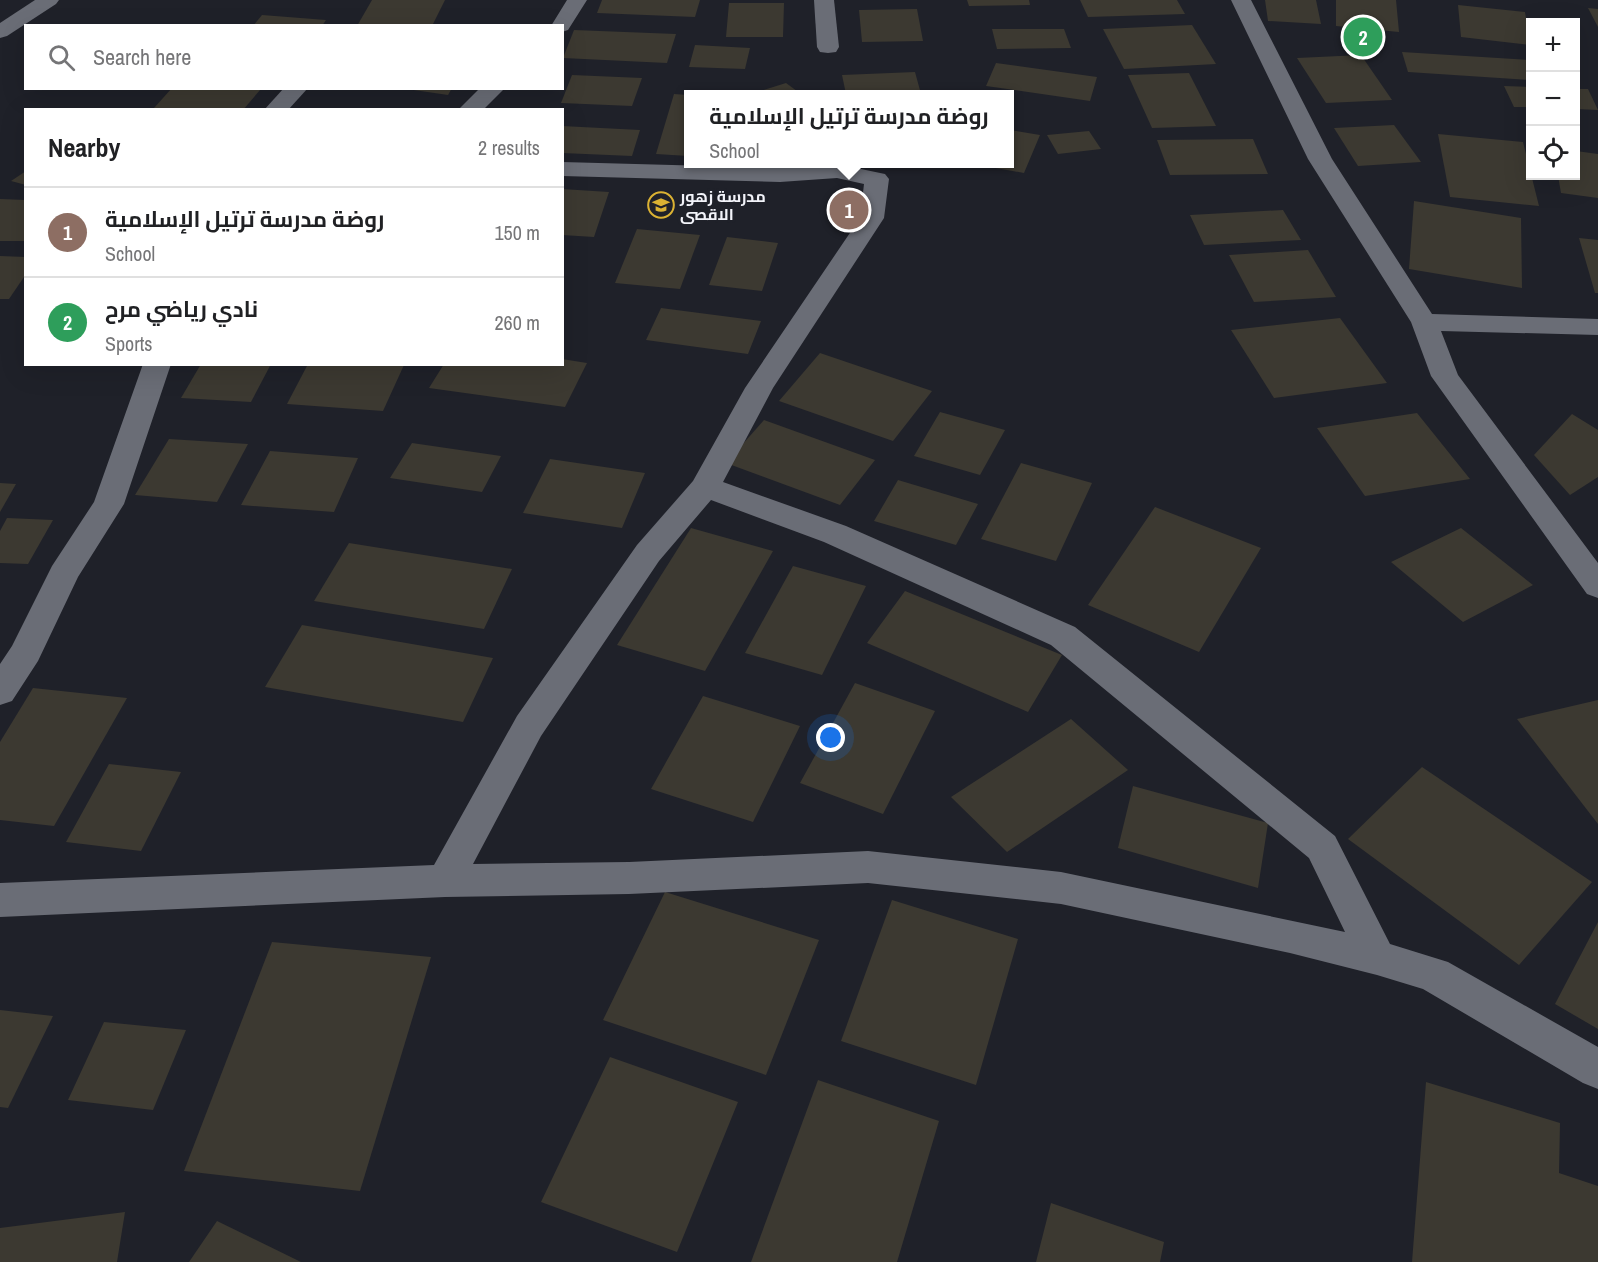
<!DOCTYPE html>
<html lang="en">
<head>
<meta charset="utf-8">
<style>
  :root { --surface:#fff; --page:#f6f6f6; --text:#202124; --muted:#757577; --line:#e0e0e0; --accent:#1a73e8 }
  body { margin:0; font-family:"Archivo Narrow",Cairo,sans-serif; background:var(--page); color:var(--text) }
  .controls { position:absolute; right:18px; top:18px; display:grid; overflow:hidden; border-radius:0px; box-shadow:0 6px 24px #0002 }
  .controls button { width:54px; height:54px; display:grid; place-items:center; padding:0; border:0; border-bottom:2px solid var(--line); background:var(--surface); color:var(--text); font:30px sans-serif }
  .you { position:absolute; left:831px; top:738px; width:21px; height:21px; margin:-15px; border:4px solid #fff; border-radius:50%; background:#1a73e8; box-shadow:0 0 0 9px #1a73e833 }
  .badge { display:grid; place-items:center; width:39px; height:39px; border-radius:50%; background:var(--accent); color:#fff; font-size:20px; font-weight:700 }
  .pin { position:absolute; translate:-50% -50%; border:3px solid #fff; box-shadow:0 2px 6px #0006 }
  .popup { position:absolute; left:684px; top:90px; width:330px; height:78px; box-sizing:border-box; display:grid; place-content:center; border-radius:0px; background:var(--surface); filter:drop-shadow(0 2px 4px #0005); font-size:20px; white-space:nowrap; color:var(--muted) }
  .popup b { font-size:22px; color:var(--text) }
  .popup::after { content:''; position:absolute; left:50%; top:100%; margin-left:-12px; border:12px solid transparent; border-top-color:var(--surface) }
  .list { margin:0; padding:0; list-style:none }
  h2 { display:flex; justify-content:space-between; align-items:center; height:78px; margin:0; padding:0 24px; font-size:26px }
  h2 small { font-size:20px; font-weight:400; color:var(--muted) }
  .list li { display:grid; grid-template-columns:39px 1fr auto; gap:18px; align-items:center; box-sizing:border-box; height:90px; padding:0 24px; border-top:2px solid var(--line) }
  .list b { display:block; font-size:22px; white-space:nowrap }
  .list p { margin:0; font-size:20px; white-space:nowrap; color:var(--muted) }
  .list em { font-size:20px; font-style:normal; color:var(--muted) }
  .icon { flex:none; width:33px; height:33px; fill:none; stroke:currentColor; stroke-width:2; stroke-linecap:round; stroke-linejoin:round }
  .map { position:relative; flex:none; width:1598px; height:1262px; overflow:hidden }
  .search { position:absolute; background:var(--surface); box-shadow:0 6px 24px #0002; left:24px; top:24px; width:540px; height:66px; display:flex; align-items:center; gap:15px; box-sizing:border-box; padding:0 21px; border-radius:0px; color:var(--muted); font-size:22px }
  .panel { position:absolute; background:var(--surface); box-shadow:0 6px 24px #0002; left:24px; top:108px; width:540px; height:258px; border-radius:0px }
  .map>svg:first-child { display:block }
</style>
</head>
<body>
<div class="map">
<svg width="1598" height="1262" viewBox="0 0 1598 1262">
  <rect width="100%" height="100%" fill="#1f2129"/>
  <g fill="#3c3931">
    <polygon points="372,0 445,0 432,26 357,26"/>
    <polygon points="602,0 700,0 695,17 597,13"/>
    <polygon points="967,0 1029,0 1030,5 969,6"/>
    <polygon points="1080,0 1177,0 1185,14 1088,17"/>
    <polygon points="1265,0 1316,0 1321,24 1268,21"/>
    <polygon points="1336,0 1396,0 1399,32 1336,26"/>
    <polygon points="729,3 784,3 783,37 726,37"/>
    <polygon points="1458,5 1525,12 1530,45 1461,37"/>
    <polygon points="1588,8 1598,9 1598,27"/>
    <polygon points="917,9 923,41 862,42 859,10"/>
    <polygon points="262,15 326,20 322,26 253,26"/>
    <polygon points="1192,25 1216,64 1124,69 1103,29"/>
    <polygon points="992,29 1064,29 1071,48 997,49"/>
    <polygon points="574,30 676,34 667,63 563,58"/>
    <polygon points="695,45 750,48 745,69 689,67"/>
    <polygon points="1402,52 1530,60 1530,80 1408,72"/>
    <polygon points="1361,55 1392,100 1326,103 1297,58"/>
    <polygon points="996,63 1097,77 1090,101 986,86"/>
    <polygon points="915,72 921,94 846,94 842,75"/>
    <polygon points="1189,73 1216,126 1152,128 1128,75"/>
    <polygon points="572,75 642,78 632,106 561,103"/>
    <polygon points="786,83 801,94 751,94"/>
    <polygon points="1504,86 1530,87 1530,107 1514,107"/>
    <polygon points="172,88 247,88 260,90 243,110 154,108"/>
    <polygon points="400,88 452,88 448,95"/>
    <polygon points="1576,89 1588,89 1598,110 1576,109"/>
    <polygon points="674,94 688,95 688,156 656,154"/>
    <polygon points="1394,125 1421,162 1358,166 1334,128"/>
    <polygon points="562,126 640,130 632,156 562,153"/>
    <polygon points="1010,130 1040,135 1024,173 979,165 1010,164"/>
    <polygon points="1089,131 1101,149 1058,154 1047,135"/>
    <polygon points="1438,134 1523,142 1539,206 1450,197"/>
    <polygon points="1253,139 1268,174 1170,175 1157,140"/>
    <polygon points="1576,151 1598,154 1598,198 1561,193 1558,176 1576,176"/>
    <polygon points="26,171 26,185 11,181"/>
    <polygon points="562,189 609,192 594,237 562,235"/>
    <polygon points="0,199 26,200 26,241 0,241"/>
    <polygon points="1414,201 1521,218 1522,288 1409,269"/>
    <polygon points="1283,210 1301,240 1204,245 1190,215"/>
    <polygon points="637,229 700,235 680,289 615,283"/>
    <polygon points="727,237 778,243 762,291 709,285"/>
    <polygon points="1579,238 1598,240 1598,293 1595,293"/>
    <polygon points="1308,250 1336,297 1254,302 1229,255"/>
    <polygon points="0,256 26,257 26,274 9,299 0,299"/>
    <polygon points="661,308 761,321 748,354 646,340"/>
    <polygon points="1340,318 1387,383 1274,398 1231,330"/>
    <polygon points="820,353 932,391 893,441 779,401"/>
    <polygon points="562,359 587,363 565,407 429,388 444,364 562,364"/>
    <polygon points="201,364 271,364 251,402 181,398"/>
    <polygon points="308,364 395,364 404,365 383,411 287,404"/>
    <polygon points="940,412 1005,430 980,475 914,456"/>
    <polygon points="1417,413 1470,479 1365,496 1317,428"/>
    <polygon points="1572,414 1598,430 1598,477 1570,495 1534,455"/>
    <polygon points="764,420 875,460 840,505 726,463"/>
    <polygon points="169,439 248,444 217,502 135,495"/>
    <polygon points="412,443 501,456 482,492 390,478"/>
    <polygon points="270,451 358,458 334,512 241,505"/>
    <polygon points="550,459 645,473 622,528 523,513"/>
    <polygon points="1021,463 1092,483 1056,561 981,539"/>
    <polygon points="898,480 978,504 956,545 874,521"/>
    <polygon points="0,483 16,484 0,512"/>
    <polygon points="1155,507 1261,548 1199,652 1088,605"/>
    <polygon points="7,518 53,520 28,564 0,563 0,531"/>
    <polygon points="691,528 773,551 705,671 617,645"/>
    <polygon points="1461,528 1533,585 1463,622 1391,562"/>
    <polygon points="349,543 512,569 484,629 314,601"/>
    <polygon points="793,566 866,586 822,675 745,653"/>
    <polygon points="905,591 1062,655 1028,712 867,643"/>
    <polygon points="302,625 493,658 463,722 265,687"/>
    <polygon points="855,683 935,711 883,814 800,783"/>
    <polygon points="33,688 127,698 54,826 0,820 0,742"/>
    <polygon points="703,696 800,726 753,822 651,789"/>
    <polygon points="1598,700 1598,824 1517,719"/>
    <polygon points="1071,719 1128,770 1007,852 951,797"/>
    <polygon points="109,764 181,772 141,851 66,842"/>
    <polygon points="1422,767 1592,882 1519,965 1348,839"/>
    <polygon points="1133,786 1268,823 1258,888 1118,848"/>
    <polygon points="665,892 819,940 766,1075 603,1020"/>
    <polygon points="892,900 1018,939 976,1085 841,1041"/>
    <polygon points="1598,922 1598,1029 1555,1004"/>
    <polygon points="272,942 431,957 360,1191 184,1171"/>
    <polygon points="0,1010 53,1016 8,1108 0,1107"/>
    <polygon points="104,1022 186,1030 153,1110 68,1100"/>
    <polygon points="610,1057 738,1102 677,1252 541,1202"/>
    <polygon points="818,1080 939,1121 897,1262 751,1262"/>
    <polygon points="1426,1082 1560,1123 1559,1173 1598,1186 1598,1262 1412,1262"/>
    <polygon points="1051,1203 1164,1242 1160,1262 1036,1262"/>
    <polygon points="125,1212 117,1262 0,1262 0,1228"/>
    <polygon points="217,1221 301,1262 189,1262"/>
  </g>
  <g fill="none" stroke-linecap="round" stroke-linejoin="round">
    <g fill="#6a6d76" fill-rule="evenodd">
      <polygon points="35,0 59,0 56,4 7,36 0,38 0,23"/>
      <polygon points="567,0 587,0 568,30 562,32 562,26 551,26"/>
      <polygon points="814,0 834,0 839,47 836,52 828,53 820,52 817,47"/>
      <polygon points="1231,0 1251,0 1332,159 1432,314 1598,319 1598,335 1441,331 1458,375 1598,563 1598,598 1587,594 1431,376 1411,322 1308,159"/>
      <polygon points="284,88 308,88 288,110 264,110"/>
      <polygon points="480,88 505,88 483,110 458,110"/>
      <path d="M562 162 780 168 837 164 885 174 889 179 884 218 773 388 723 482 846 526 1075 627 1335 836 1390 944 1448 962 1598 1047V1089L1583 1083 1423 989 1377 975 1290 953 1061 904 868 883 629 894 445 897 0 917V883L434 865 517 716 637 545 693 481 745 388 860 218 864 184 837 178 780 182 562 176ZM711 500 824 542 1051 645 1309 858 1345 932 1061 872 868 851 629 862 473 864 541 736 659 561Z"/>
      <polygon points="143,364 171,364 124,504 78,577 38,661 12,701 0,705 0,664 12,646 52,566 94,502"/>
    </g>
  </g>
  <defs>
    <g id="school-ring" transform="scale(1.35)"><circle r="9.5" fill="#1f2129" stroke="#dbb233" stroke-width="1.5"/><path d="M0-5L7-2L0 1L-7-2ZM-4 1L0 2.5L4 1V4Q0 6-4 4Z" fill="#dbb233"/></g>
  </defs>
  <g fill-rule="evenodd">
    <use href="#school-ring" x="661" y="205"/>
  </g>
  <g text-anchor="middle" stroke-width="6" stroke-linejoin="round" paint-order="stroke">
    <g font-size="16" font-weight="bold" fill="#f2f3f9" stroke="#1f2129" text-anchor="start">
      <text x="680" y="202">مدرسة زهور<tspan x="680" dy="18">الاقصى</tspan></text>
    </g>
  </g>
</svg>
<div class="controls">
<button>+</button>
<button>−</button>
<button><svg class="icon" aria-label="locate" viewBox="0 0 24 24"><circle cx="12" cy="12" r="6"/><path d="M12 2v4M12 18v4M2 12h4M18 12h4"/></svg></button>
</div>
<div class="you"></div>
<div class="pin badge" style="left:849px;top:210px;background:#8d6e63">1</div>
<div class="popup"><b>روضة مدرسة ترتيل الإسلامية</b>School</div>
<div class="pin badge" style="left:1363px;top:37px;background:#2e9e5b">2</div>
<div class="search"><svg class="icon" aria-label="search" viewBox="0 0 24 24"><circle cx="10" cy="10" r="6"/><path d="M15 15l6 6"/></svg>Search here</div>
<section class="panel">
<h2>Nearby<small>2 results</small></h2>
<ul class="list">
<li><span class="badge" style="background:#8d6e63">1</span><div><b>روضة مدرسة ترتيل الإسلامية</b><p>School</p></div><em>150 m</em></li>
<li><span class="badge" style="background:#2e9e5b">2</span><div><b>نادي رياضي مرح</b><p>Sports</p></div><em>260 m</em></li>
</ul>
</section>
</div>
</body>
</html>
